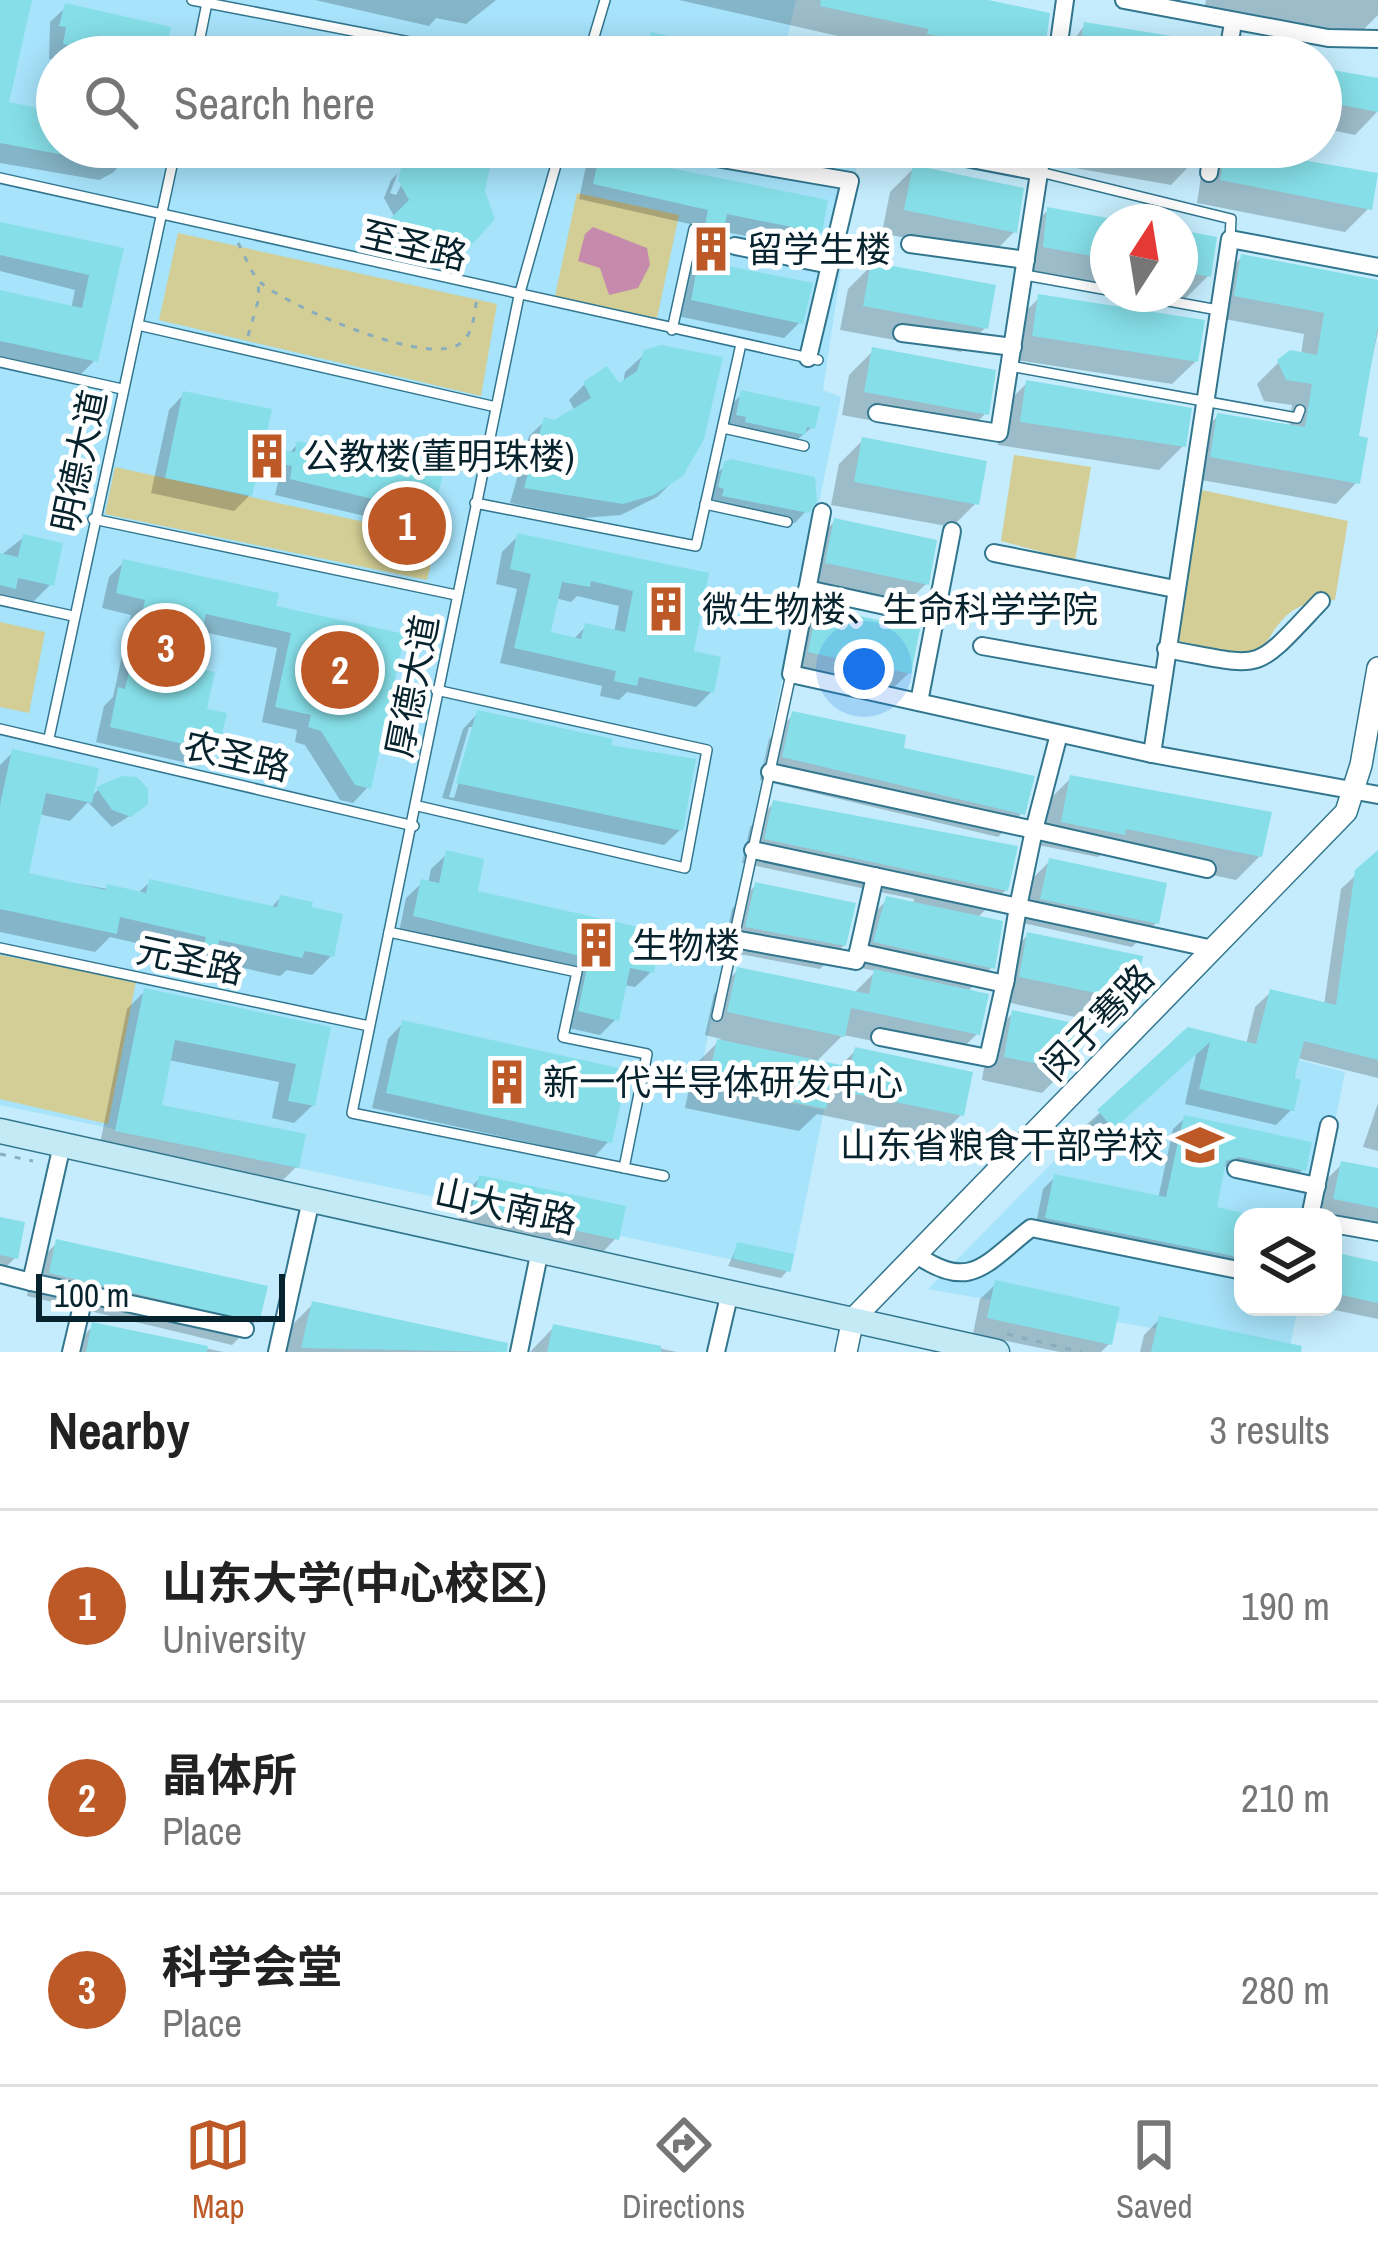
<!DOCTYPE html>
<html lang="en">
<head>
<meta charset="utf-8">
<style>
  :root { --surface:#fff; --page:#f2f2f2; --text:#222; --muted:#767676; --line:#e0e0e0; --accent:#bd5926 }
  body { margin:0; font-family:"Archivo Narrow","Noto Sans SC",sans-serif; background:var(--page); color:var(--text) }
  .controls { position:absolute; right:36px; bottom:36px; display:grid; overflow:hidden; border-radius:24px; box-shadow:0 6px 30px #0003 }
  .controls button { width:108px; height:108px; display:grid; place-items:center; padding:0; border:0; border-bottom:3px solid var(--line); background:var(--surface); color:var(--text); font:60px sans-serif }
  .compass { position:absolute; left:1090px; top:204px; width:108px; height:108px; border-radius:50%; background:var(--surface); box-shadow:0 6px 30px #0003; rotate:12deg }
  .scale { position:absolute; left:36px; bottom:30px; width:249px; box-sizing:border-box; padding-left:12px; border:6px solid #07232d; border-top:0; font-size:33px; line-height:42px; white-space:nowrap; color:#07232d; -webkit-text-stroke:9px #fff; paint-order:stroke }
  .you { position:absolute; left:864px; top:669px; width:42px; height:42px; margin:-30px; border:9px solid #fff; border-radius:50%; background:#1a73e8; box-shadow:0 0 0 18px #1a73e833 }
  .badge { display:grid; place-items:center; width:78px; height:78px; border-radius:50%; background:var(--accent); color:#fff; font-size:39px; font-weight:700 }
  .pin { position:absolute; translate:-50% -50%; border:6px solid #fff; box-shadow:0 3px 12px #0006 }
  .list { margin:0; padding:0; list-style:none }
  h2 { display:flex; justify-content:space-between; align-items:center; height:156px; margin:0; padding:0 48px; font-size:51px }
  h2 small { font-size:39px; font-weight:400; color:var(--muted) }
  .list li { display:grid; grid-template-columns:78px 1fr auto; gap:36px; align-items:center; box-sizing:border-box; height:192px; padding:0 48px; border-top:3px solid var(--line) }
  .list b { display:block; font-size:45px; white-space:nowrap }
  .list p { margin:0; font-size:39px; white-space:nowrap; color:var(--muted) }
  .list em { font-size:39px; font-style:normal; color:var(--muted) }
  .icon { flex:none; width:66px; height:66px; fill:none; stroke:currentColor; stroke-width:2; stroke-linecap:round; stroke-linejoin:round }
  .map { position:relative; flex:none; width:1378px; height:1352px; overflow:hidden }
  .search { position:absolute; background:var(--surface); box-shadow:0 6px 30px #0003; left:36px; right:36px; top:36px; height:132px; display:flex; align-items:center; gap:30px; box-sizing:border-box; padding:0 42px; border-radius:66px; color:var(--muted); font-size:45px }
  .sheet { height:732px; background:var(--surface) }
  nav { display:flex; justify-content:space-around; align-items:center; box-sizing:border-box; height:168px; border-top:3px solid var(--line); background:var(--surface); font-size:33px; color:var(--muted) }
  nav a { display:grid; justify-items:center; gap:6px }
  nav .on { color:var(--accent) }
  .map>svg:first-child { display:block }
</style>
</head>
<body>
<div class="map">
<svg width="1378" height="1352" viewBox="0 0 1378 1352">
  <rect width="100%" height="100%" fill="#c4ecfc"/>
  <g fill="#a7e3fb">
    <polygon points="0,0 796,0 783,57 57,57 57,147 859,147 823,390 841,397 698,1084 824,1110 791,1272 0,1105"/>
    <polygon points="1183,1030 1345,1072 1316,1217 1243,1217 1243,1307 1298,1307 1289,1352 928,1289"/>
  </g>
  <g fill="#d2ce95">
    <polygon points="577,193 679,215 657,318 555,296"/>
    <polygon points="178,233 497,304 481,396 159,320"/>
    <polygon points="1014,455 1091,467 1075,561 1001,541"/>
    <polygon points="115,467 437,538 427,580 105,514"/>
    <path d="M1197 489 1348 521 1335 600C1286 602 1281 620 1256 659L1173 640Z"/>
    <polygon points="0,622 45,632 29,713 0,707"/>
    <polygon points="0,955 136,981 108,1124 0,1099"/>
  </g>
  <polygon fill="#c68aac" points="593,227 647,248 650,265 638,288 609,295 600,268 578,261 585,234"/>
  <g fill="#0003" fill-rule="evenodd">
    <polygon points="0,0 6,105 57,116 57,147 133,147 114,172 99,180 0,163"/>
    <polygon points="315,0 496,0 466,24 436,18 429,26"/>
    <polygon points="679,0 974,0 1047,15 1042,57 930,57"/>
    <polygon points="1206,0 1378,0 1378,15 1354,39 1204,11"/>
    <polygon points="66,7 163,47 153,57 49,59 50,22"/>
    <polygon points="1085,25 1212,57 1060,57"/>
    <polygon points="652,35 751,57 611,57 626,42 642,45"/>
    <polygon points="787,40 867,57 770,57"/>
    <polygon points="1321,71 1378,81 1378,111 1355,135 1321,128"/>
    <polygon points="369,147 491,147 469,245 452,262 440,266 433,250 375,238 395,218 384,198 391,180 398,173 390,193 396,195 416,157"/>
    <polygon points="590,147 635,147 631,163 819,232 803,247 721,231 715,266 800,322 784,338 677,316 694,225 579,199"/>
    <polygon points="948,147 1013,147 1001,159"/>
    <polygon points="1044,147 1199,147 1195,160 1171,185 1041,162"/>
    <polygon points="1225,147 1376,175 1369,208 1345,232 1197,203 1202,170"/>
    <polygon points="914,168 1014,232 990,256 882,233 890,192"/>
    <polygon points="1048,210 1115,222 1108,222 1108,286 1021,271 1024,234"/>
    <polygon points="0,225 120,251 95,360 79,376 0,359 0,293 71,309 75,290 0,271"/>
    <polygon points="1180,233 1209,275 1185,299 1154,294 1180,294"/>
    <polygon points="1242,257 1378,283 1378,331 1355,439 1357,482 1336,504 1190,478 1196,437 1218,416 1289,427 1292,405 1264,401 1257,384 1279,362 1301,355 1304,334 1214,317 1220,279"/>
    <polygon points="872,265 985,328 961,352 840,330 848,289"/>
    <polygon points="1040,297 1196,361 1172,384 1010,359 1016,321"/>
    <polygon points="649,350 674,480 657,497 621,515 583,518 510,503 529,436 545,421 555,423 575,411 569,400 584,385 623,384 625,372"/>
    <polygon points="873,351 986,413 962,437 842,415 849,375"/>
    <polygon points="1027,383 1183,446 1159,470 998,445 1003,407"/>
    <polygon points="184,394 261,449 288,454 298,444 431,512 416,528 275,495 278,482 254,477 250,495 234,511 151,493 169,410"/>
    <polygon points="742,394 812,427 791,445 727,426 731,405"/>
    <polygon points="863,440 976,503 952,527 831,505 839,464"/>
    <polygon points="726,465 806,511 795,523 713,506 714,500 709,498 713,477"/>
    <polygon points="835,521 926,584 902,607 803,587 811,545"/>
    <path d="M518 536 706 576 690 653 711 692 696 707 627 692 619 700 600 696 602 686 500 663 517 589 496 584 502 552ZM577 596 619 606 614 633 586 626 573 640 548 634 555 598 571 602Z"/>
    <polygon points="24,537 51,584 27,608 0,603 0,556"/>
    <polygon points="124,562 273,608 401,636 368,787 353,803 340,800 305,745 295,742 297,730 262,722 277,648 199,631 191,670 215,750 200,766 96,742 104,706 113,697 131,615 102,608 109,577"/>
    <polygon points="818,611 909,673 885,696 786,676 794,634"/>
    <path d="M478 713 608 748 680 830 664 845 442 798 463 729ZM469 727H476L454 798 449 797Z"/>
    <polygon points="793,715 900,750 1022,813 998,837 760,780 769,739"/>
    <polygon points="13,752 90,798 98,790 141,809 112,827 88,802 70,821 38,814 26,875 137,894 150,882 270,909 280,898 331,956 312,975 287,970 280,976 206,960 195,971 185,969 188,955 110,937 95,952 0,932 0,765"/>
    <polygon points="1071,778 1260,856 1236,880 1104,852 1098,857 1038,845 1047,802"/>
    <polygon points="774,803 1006,890 977,918 992,967 967,992 977,1034 953,1057 843,1035 815,1063 838,1068 856,1050 961,1115 937,1139 817,1114 799,1131 685,1108 694,1066 721,1039 705,1035 714,994 738,970 853,994 876,971 851,966 863,924 887,900 913,905 914,899 742,863 750,827"/>
    <polygon points="447,854 474,893 651,972 635,987 623,985 616,1019 600,1035 564,1027 575,973 399,932 406,898 422,883 428,884 431,869"/>
    <polygon points="1378,854 1378,1078 1297,1058 1291,1110 1276,1125 1185,1104 1197,1050 1097,1142 1084,1127 1189,1030 1246,1045 1255,1007 1271,992 1324,1005 1341,889"/>
    <polygon points="1050,861 1156,923 1132,947 1018,922 1026,885"/>
    <polygon points="756,885 844,945 820,969 723,951 732,909"/>
    <polygon points="1028,935 1131,1000 1107,1024 997,1000 1004,959"/>
    <polygon points="145,991 328,1030 313,1105 294,1123 272,1118 279,1082 168,1060 158,1107 296,1167 278,1185 99,1149 127,1009"/>
    <polygon points="1013,1013 1066,1069 1042,1093 982,1080 989,1037"/>
    <polygon points="403,1023 609,1141 594,1157 372,1108 388,1039"/>
    <polygon points="1378,1103 1378,1151 1363,1147"/>
    <polygon points="1185,1118 1303,1169 1291,1181 1223,1166 1214,1210 1247,1217 1243,1272 1035,1229 1043,1189 1055,1177 1158,1199 1173,1129"/>
    <polygon points="1342,1164 1378,1172 1378,1225 1321,1212 1328,1178"/>
    <polygon points="480,1178 616,1238 601,1254 458,1223 464,1194"/>
    <polygon points="0,1220 15,1258 0,1273"/>
    <polygon points="57,1243 256,1321 232,1345 27,1296 33,1266"/>
    <polygon points="738,1245 788,1270 781,1278 728,1266"/>
    <polygon points="1333,1257 1378,1265 1378,1319 1320,1307 1333,1307"/>
    <polygon points="996,1284 1110,1343 1101,1352 1060,1352 973,1334 980,1299"/>
    <polygon points="313,1304 504,1345 503,1352 284,1352 289,1328"/>
    <polygon points="1160,1319 1279,1352 1140,1352 1144,1335"/>
    <polygon points="93,1326 224,1352 68,1352"/>
    <polygon points="554,1327 677,1352 530,1352"/>
  </g>
  <g fill="#86dfe8" fill-rule="evenodd">
    <polygon points="0,0 32,0 9,102 57,112 57,147 152,147 117,165 0,143"/>
    <polygon points="821,0 988,0 1050,13 1044,57 927,34 928,29 820,6"/>
    <polygon points="65,3 171,27 166,49 151,57 122,57 63,44 66,27 59,26"/>
    <polygon points="1084,22 1216,43 1214,57 1078,57"/>
    <polygon points="651,32 739,51 738,57 621,57 625,38 647,43"/>
    <polygon points="786,36 857,51 856,57 782,57"/>
    <polygon points="1321,68 1378,78 1378,112 1321,101"/>
    <polygon points="429,147 494,147 485,191 495,219 467,250 456,252 448,235 387,222 409,200 398,180 402,165"/>
    <polygon points="601,147 638,147 635,161 828,200 822,233 727,214 718,264 813,283 803,324 691,300 708,210 593,184"/>
    <polygon points="1226,147 1378,173 1372,210 1220,180"/>
    <polygon points="913,165 1024,188 1017,233 904,210"/>
    <polygon points="1047,207 1108,218 1108,259 1043,247"/>
    <polygon points="0,222 124,248 98,362 0,341 0,290 82,308 89,275 0,255"/>
    <polygon points="1180,230 1217,237 1211,277 1180,271"/>
    <polygon points="1241,254 1378,280 1378,325 1359,436 1368,438 1360,484 1210,457 1217,413 1305,427 1312,384 1286,380 1277,360 1290,350 1317,355 1324,313 1234,296"/>
    <polygon points="871,262 996,285 988,329 863,306"/>
    <polygon points="1038,294 1205,320 1198,362 1032,336"/>
    <polygon points="661,345 723,357 704,439 683,476 654,495 623,504 524,488 544,417 554,420 591,398 583,382 607,366 619,383 637,371 644,350"/>
    <polygon points="872,347 996,370 989,415 864,392"/>
    <polygon points="1026,380 1192,408 1186,447 1020,422"/>
    <polygon points="741,390 820,407 815,429 807,427 805,435 745,422 746,417 736,415"/>
    <polygon points="183,391 272,409 264,447 295,452 297,441 443,473 434,514 290,479 292,466 261,460 252,496 165,478"/>
    <polygon points="862,437 987,461 979,505 854,482"/>
    <polygon points="731,459 815,477 817,501 809,513 722,496 724,489 718,487 724,462"/>
    <polygon points="834,518 937,540 929,585 825,563"/>
    <path d="M517 533 709 573 694 651 721 657 714 693 639 677 637 686 614 681 616 671 514 648 531 574 510 569ZM591 581 633 591 625 632 585 623 581 639 551 632 562 582 590 587Z"/>
    <polygon points="23,534 63,543 54,586 18,578 16,589 0,585 0,553 18,557"/>
    <polygon points="123,559 279,593 276,606 405,634 371,789 355,785 321,731 308,727 311,715 275,707 291,633 206,614 194,668 215,672 207,709 227,713 218,752 110,727 118,687 125,689 145,600 116,593"/>
    <polygon points="817,607 920,629 911,674 808,652"/>
    <polygon points="477,710 613,739 611,745 696,759 683,831 456,783"/>
    <polygon points="792,711 906,735 904,748 1035,776 1025,815 782,757"/>
    <polygon points="12,749 99,768 92,803 46,793 29,873 106,890 107,884 146,893 149,879 277,907 280,895 313,902 312,907 343,914 334,957 305,951 302,958 219,940 217,953 203,950 206,937 120,917 117,934 0,909 0,805"/>
    <polygon points="1070,775 1272,812 1262,857 1126,829 1125,835 1061,822"/>
    <polygon points="122,776 137,777 148,789 148,804 131,817 112,810 96,787"/>
    <polygon points="773,800 1018,846 1008,891 764,839"/>
    <polygon points="446,850 484,859 478,891 661,932 654,973 630,968 619,1021 578,1011 589,958 413,916 421,879 439,883"/>
    <polygon points="1378,850 1378,1060 1304,1041 1294,1078 1301,1080 1294,1111 1199,1089 1210,1042 1114,1129 1097,1110 1188,1027 1256,1044 1270,989 1336,1005 1355,870"/>
    <polygon points="1049,858 1167,883 1159,924 1040,899"/>
    <polygon points="755,882 856,903 846,946 745,927"/>
    <polygon points="886,896 1003,921 995,969 873,942"/>
    <polygon points="1027,932 1143,956 1134,1001 1019,977"/>
    <polygon points="737,967 869,994 874,969 989,994 980,1035 851,1008 845,1037 727,1012"/>
    <polygon points="144,988 331,1027 315,1106 288,1101 296,1064 175,1040 162,1105 306,1134 299,1168 115,1131"/>
    <polygon points="1012,1010 1078,1024 1069,1070 1004,1057"/>
    <polygon points="402,1020 628,1070 612,1143 386,1093"/>
    <polygon points="717,1039 850,1067 855,1047 973,1072 964,1116 830,1089 826,1109 707,1084"/>
    <polygon points="1184,1115 1312,1142 1306,1171 1239,1157 1226,1161 1217,1207 1243,1213 1243,1258 1045,1218 1054,1174 1166,1197"/>
    <polygon points="1341,1161 1378,1168 1378,1208 1333,1199"/>
    <polygon points="479,1175 626,1206 619,1240 472,1208"/>
    <polygon points="0,1217 25,1222 18,1259 0,1255"/>
    <polygon points="56,1239 268,1286 259,1323 49,1273"/>
    <polygon points="737,1242 794,1254 790,1272 733,1259"/>
    <polygon points="1333,1252 1378,1262 1378,1303 1333,1293"/>
    <polygon points="995,1280 1120,1307 1112,1345 987,1318"/>
    <polygon points="312,1301 508,1343 507,1352 301,1348"/>
    <polygon points="1159,1316 1302,1346 1301,1352 1151,1352"/>
    <polygon points="92,1322 208,1346 207,1352 86,1352"/>
    <polygon points="553,1324 661,1346 661,1352 547,1352"/>
  </g>
  <g fill="none" stroke-linecap="round" stroke-linejoin="round">
    <g stroke="#32768e" stroke-width="12">
      <g id="service">
        <polyline points="192,0 487,57"/>
        <polyline points="196,57 207,3"/>
        <polyline points="588,57 605,0"/>
        <polyline points="561,147 519,296 352,1113 664,1176"/>
        <polyline points="1040,172 1231,219 1230,239"/>
        <polyline points="0,178 818,360"/>
        <polyline points="1025,275 1108,290"/>
        <polyline points="1130,294 1218,310"/>
        <polyline points="138,325 496,407"/>
        <polyline points="672,330 694,229"/>
        <polyline points="0,362 122,389"/>
        <polyline points="1010,366 1297,418 1300,410"/>
        <polyline points="723,428 804,446"/>
        <polyline points="475,503 696,546 741,344"/>
        <polyline points="705,504 787,522"/>
        <polyline points="93,519 456,595"/>
        <polyline points="0,600 73,616"/>
        <polyline points="0,729 414,826"/>
        <polyline points="49,738 176,147"/>
        <polyline points="418,806 685,868 707,750 436,690"/>
        <polyline points="389,932 577,972 563,1037 647,1054 624,1168"/>
        <polyline points="0,948 369,1026"/>
        <polyline points="717,1016 791,674"/>
      </g>
    </g>
    <g stroke="#32768e" stroke-width="20">
      <g id="minor">
        <polyline points="1124,0 1328,38 1378,39"/>
        <polyline points="1057,57 1065,0"/>
        <polyline points="1227,57 1232,29"/>
        <polyline points="658,148 850,181 808,358"/>
        <polyline points="919,149 1039,172"/>
        <polyline points="1209,173 1213,147"/>
        <polyline points="910,244 1026,260"/>
        <polyline points="735,246 830,265"/>
        <polyline points="902,333 1013,347"/>
        <polyline points="877,413 999,433 1043,147"/>
        <polyline points="822,512 791,674 1152,754 1378,795"/>
        <polyline points="994,553 1175,589"/>
        <polyline points="807,589 936,617"/>
        <polyline points="982,646 1162,678"/>
        <path d="M1166 649C1267 667 1251 675 1321 601"/>
        <polyline points="919,702 952,531"/>
        <polyline points="1152,754 1230,239 1378,267"/>
        <polyline points="770,772 1034,830 1059,734"/>
        <polyline points="753,850 1018,907 1034,830 1207,869"/>
        <polyline points="734,939 856,961 875,876"/>
        <polyline points="858,952 1005,984 1018,907 1213,949"/>
        <polyline points="880,1037 988,1058 1006,978"/>
        <polyline points="62,1145 31,1282 245,1329"/>
        <polyline points="1236,1169 1317,1186"/>
        <polyline points="1310,1217 1329,1125"/>
        <polyline points="1333,1224 1378,1232"/>
        <path d="M917 1255C971 1293 987 1262 1031 1228L1243 1271"/>
        <polyline points="0,1274 31,1282"/>
        <polyline points="71,1352 85,1293"/>
        <polyline points="277,1352 311,1200"/>
        <polyline points="519,1352 540,1250"/>
        <polyline points="716,1352 730,1292"/>
      </g>
    </g>
    <g stroke="#32768e" stroke-width="24">
      <polyline id="tertiary" points="846,1352 853,1319 1346,812 1361,765 1378,668"/>
    </g>
    <g stroke="#32768e" stroke-width="27">
      <polyline id="secondary" points="0,1131 997,1352"/>
    </g>
    <g stroke="#89adbc" stroke-width="3" stroke-dasharray="6 9" stroke-linecap="butt">
      <path d="M238 243C245 255 251 274 261 283 290 307 432 370 462 342 474 332 474 313 477 299"/>
      <polyline points="248,336 259,298 258,282"/>
      <polyline points="0,1154 33,1161"/>
      <polyline points="1007,1334 1081,1352"/>
    </g>
    <use href="#service" stroke="#fff" stroke-width="9"/>
    <use href="#minor" stroke="#fff" stroke-width="16"/>
    <use href="#tertiary" stroke="#fff" stroke-width="21"/>
    <use href="#secondary" stroke="#c4eaf6" stroke-width="24"/>
  </g>
  <defs>
    <g id="building-bare" transform="scale(3.6)"><path d="M-4-6H4V6H1V3H-1V6H-4ZM-2.5-4.3h1.7v1.8h-1.7ZM.8-4.3h1.7v1.8H.8ZM-2.5-1h1.7V.8h-1.7ZM.8-1h1.7V.8H.8Z" fill="#bd5926" stroke="#fff" stroke-width="2.5" paint-order="stroke"/></g>
    <g id="university-bare" transform="scale(3.6)"><path d="M0-5L7-2L0 1L-7-2ZM-4 1L0 2.5L4 1V4Q0 6-4 4Z" fill="#bd5926" stroke="#fff" stroke-width="2.5" paint-order="stroke"/></g>
  </defs>
  <g fill-rule="evenodd">
    <use href="#building-bare" x="711" y="249"/>
    <use href="#building-bare" x="267" y="456"/>
    <use href="#building-bare" x="666" y="609"/>
    <use href="#building-bare" x="596" y="945"/>
    <use href="#building-bare" x="507" y="1082"/>
    <use href="#university-bare" x="1200" y="1145"/>
  </g>
  <g text-anchor="middle" stroke-width="10" stroke-linejoin="round" paint-order="stroke">
    <g font-size="36" fill="#07232d" stroke="#fff">
      <text transform="translate(414 245) rotate(13)" y="13">至圣路</text>
      <text transform="translate(79 461) rotate(-78)" y="13">明德大道</text>
      <text transform="translate(412 686) rotate(-79)" y="13">厚德大道</text>
      <text transform="translate(237 756) rotate(13)" y="13">农圣路</text>
      <text transform="translate(190 960) rotate(12)" y="13">元圣路</text>
      <text transform="translate(1097 1022) rotate(-46)" y="13">闵子骞路</text>
      <text transform="translate(506 1206) rotate(12)" y="13">山大南路</text>
    </g>
    <g font-size="36" fill="#07232d" stroke="#fff" text-anchor="start">
      <text x="747" y="262">留学生楼</text>
      <text x="303" y="469">公教楼(董明珠楼)</text>
      <text x="702" y="622">微生物楼、生命科学学院</text>
      <text x="632" y="958">生物楼</text>
      <text x="543" y="1095">新一代半导体研发中心</text>
      <text x="1164" y="1158" text-anchor="end">山东省粮食干部学校</text>
    </g>
  </g>
</svg>
<div class="controls">
<button><svg class="icon" aria-label="layers" viewBox="0 0 24 24"><path d="M12 4l9 5-9 5-9-5zM3 14l9 5 9-5"/></svg></button>
</div>
<svg class="compass" viewBox="-18 -18 36 36"><path d="M0-13l5 13h-10z" fill="#e53935"/><path d="M0 13l5-13h-10z" fill="#767676"/></svg>
<div class="scale">100 m</div>
<div class="you"></div>
<div class="pin badge" style="left:407px;top:526px">1</div>
<div class="pin badge" style="left:340px;top:670px">2</div>
<div class="pin badge" style="left:166px;top:648px">3</div>
<div class="search"><svg class="icon" aria-label="search" viewBox="0 0 24 24"><circle cx="10" cy="10" r="6"/><path d="M15 15l6 6"/></svg>Search here</div>
</div>
<section class="sheet">
<h2>Nearby<small>3 results</small></h2>
<ul class="list">
<li><span class="badge">1</span><div><b>山东大学(中心校区)</b><p>University</p></div><em>190 m</em></li>
<li><span class="badge">2</span><div><b>晶体所</b><p>Place</p></div><em>210 m</em></li>
<li><span class="badge">3</span><div><b>科学会堂</b><p>Place</p></div><em>280 m</em></li>
</ul>
</section>
<nav>
<a class="on"><svg class="icon" aria-label="map" viewBox="0 0 24 24"><path d="M3 6l6-2 6 2 6-2v14l-6 2-6-2-6 2zM9 4v14M15 6v14"/></svg>Map</a>
<a><svg class="icon" aria-label="directions" viewBox="0 0 24 24"><path d="M12 3l9 9-9 9-9-9zM9 14v-3h6M13 9l2 2-2 2"/></svg>Directions</a>
<a><svg class="icon" aria-label="saved" viewBox="0 0 24 24"><path d="M7 4h10v16l-5-4-5 4z"/></svg>Saved</a>
</nav>
</body>
</html>
